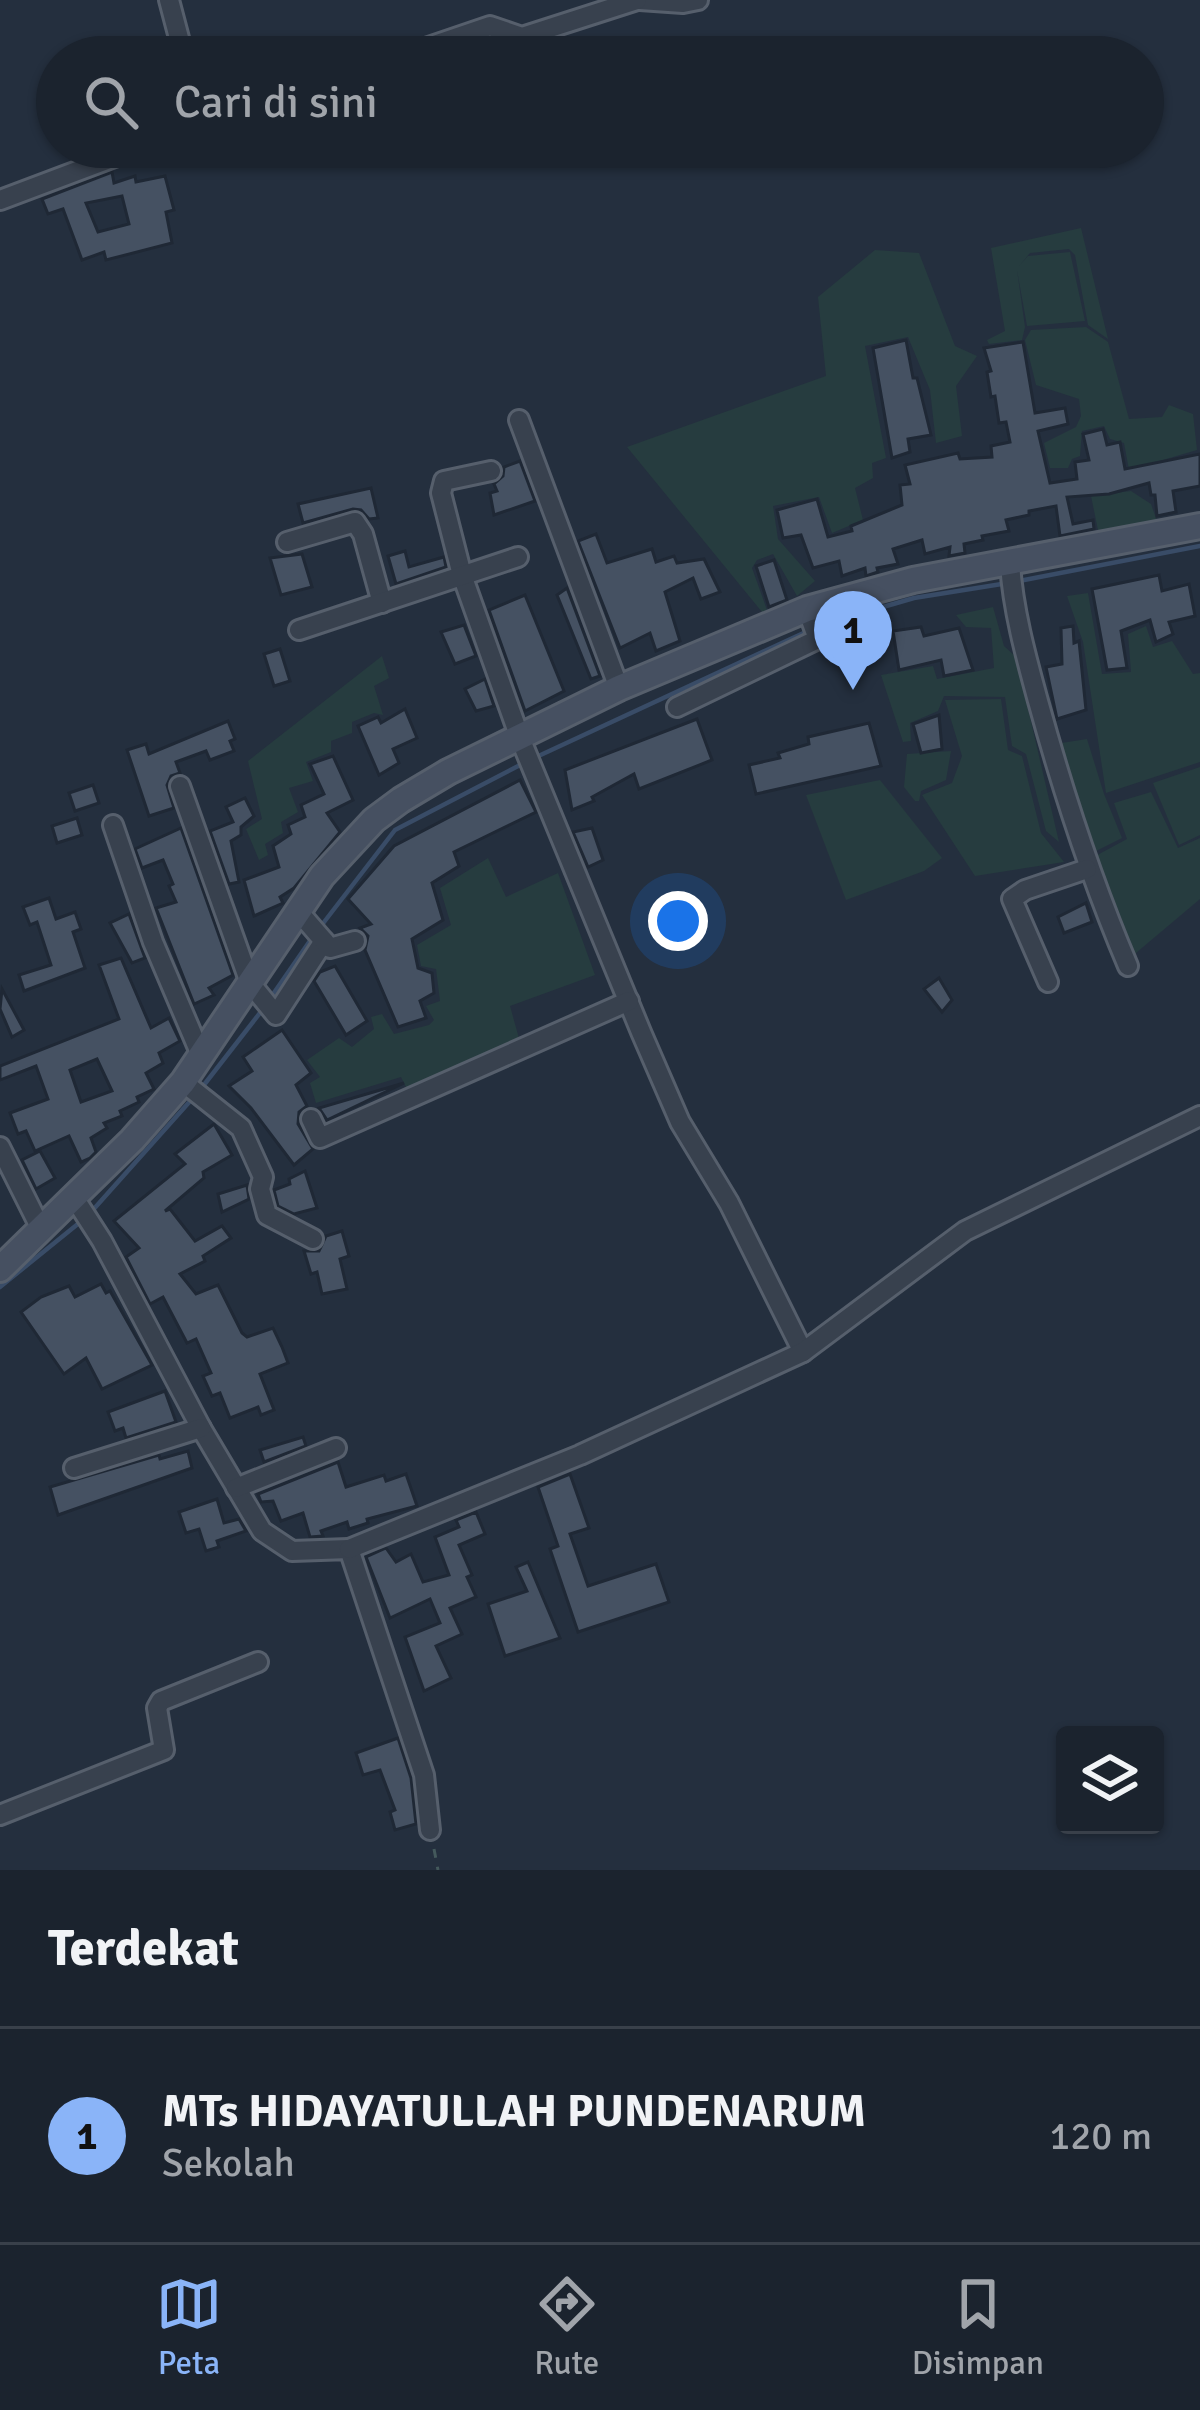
<!DOCTYPE html>
<html lang="id">
<head>
<meta charset="utf-8">
<style>
  :root { --surface:#1b232e; --page:#282f3a; --text:#f1f3f6; --muted:#a0a4aa; --line:#39404a; --accent:#8ab4f8 }
  body { margin:0; font-family:Signika,sans-serif; background:var(--page); color:var(--text) }
  .controls { position:absolute; right:36px; bottom:36px; display:grid; overflow:hidden; border-radius:12px; box-shadow:0 3px 9px #0004 }
  .controls button { width:108px; height:108px; display:grid; place-items:center; padding:0; border:0; border-bottom:3px solid var(--line); background:var(--surface); color:var(--text); font:60px sans-serif }
  .you { position:absolute; left:678px; top:921px; width:42px; height:42px; margin:-30px; border:9px solid #fff; border-radius:50%; background:#1a73e8; box-shadow:0 0 0 18px #1a73e833 }
  .badge { display:grid; place-items:center; width:78px; height:78px; border-radius:50%; background:var(--accent); color:#111; font-size:39px; font-weight:700 }
  .pin { position:absolute; translate:-50% -99px; filter:drop-shadow(0 3px 6px #0008) }
  .pin::after { content:''; position:absolute; top:63px; width:42px; height:36px; background:inherit; clip-path:polygon(0 0,100% 0,50% 100%) }
  .list { margin:0; padding:0; list-style:none }
  h2 { display:flex; justify-content:space-between; align-items:center; height:156px; margin:0; padding:0 48px; font-size:51px }
  h2 small { font-size:39px; font-weight:400; color:var(--muted) }
  .list li { display:grid; grid-template-columns:78px 1fr auto; gap:36px; align-items:center; box-sizing:border-box; height:216px; padding:0 48px; border-top:3px solid var(--line) }
  .list b { display:block; font-size:45px; white-space:nowrap }
  .list p { margin:0; font-size:39px; white-space:nowrap; color:var(--muted) }
  .list em { font-size:39px; font-style:normal; color:var(--muted) }
  .icon { flex:none; width:66px; height:66px; fill:none; stroke:currentColor; stroke-width:2; stroke-linecap:round; stroke-linejoin:round }
  .map { position:relative; flex:none; width:1200px; height:1870px; overflow:hidden }
  .search { position:absolute; background:var(--surface); box-shadow:0 3px 9px #0004; left:36px; right:36px; top:36px; height:132px; display:flex; align-items:center; gap:30px; box-sizing:border-box; padding:0 42px; border-radius:66px; color:var(--muted); font-size:45px }
  .sheet { height:372px; background:var(--surface) }
  nav { display:flex; justify-content:space-around; align-items:center; box-sizing:border-box; height:168px; border-top:3px solid var(--line); background:var(--surface); font-size:33px; color:var(--muted) }
  nav a { display:grid; justify-items:center; gap:6px }
  nav .on { color:var(--accent) }
  .map>svg:first-child { display:block }
</style>
</head>
<body>
<div class="map">
<svg width="1200" height="1870" viewBox="0 0 1200 1870">
  <rect width="100%" height="100%" fill="#242f3e"/>
  <g fill="#263c3f">
    <polygon points="1081,228 1108,339 1088,325 1075,255 1069,249 1030,253 1019,266 1028,256 1070,252 1085,321 1027,326 1017,270 1025,327 1022,340 989,344 987,340 1005,331 991,248"/>
    <polygon points="875,250 919,253 955,346 977,356 956,386 962,436 936,443 930,390 908,337 865,346 886,458 872,463 873,478 855,488 863,520 832,533 819,497 773,506 778,539 815,581 797,596 773,554 757,560 752,568 767,610 762,612 627,447 826,376 818,297"/>
    <polygon points="1086,327 1108,342 1129,419 1162,417 1169,405 1193,414 1197,450 1129,470 1124,443 1110,439 1104,426 1082,431 1080,456 1072,459 1068,468 1050,468 1044,443 1076,427 1081,416 1079,399 1036,385 1025,340 1031,330"/>
    <polygon points="1131,491 1151,504 1158,524 1099,535 1091,496"/>
    <polygon points="1088,593 1102,674 1131,672 1128,634 1146,626 1153,647 1172,641 1193,674 1200,673 1200,762 1106,793 1083,642 1067,596"/>
    <polygon points="993,607 1004,646 1016,657 1059,842 1046,831 1026,754 1012,746 1005,697 944,696 938,711 910,723 911,741 903,742 881,675 933,666 937,679 994,668 991,628 966,627 956,615"/>
    <polygon points="382,656 389,678 374,686 383,715 374,713 352,722 352,733 331,741 331,752 306,762 313,781 289,788 298,812 281,822 283,833 265,844 268,855 259,860 246,829 262,819 248,761"/>
    <polygon points="1001,699 1008,750 1022,756 1041,833 1064,862 975,876 922,795 952,783 962,756 945,700"/>
    <polygon points="1087,739 1104,794 1122,838 1088,855 1055,744"/>
    <polygon points="951,751 946,780 921,791 919,801 915,801 904,787 907,754"/>
    <polygon points="1200,767 1200,835 1179,845 1153,783"/>
    <polygon points="880,780 942,858 924,871 846,900 806,795"/>
    <polygon points="1151,792 1178,848 1200,838 1200,899 1130,958 1090,859 1127,839 1114,803"/>
    <polygon points="488,858 506,897 558,873 595,975 510,1006 520,1042 407,1089 401,1077 316,1103 310,1083 320,1077 307,1060 339,1038 352,1047 374,1029 371,1017 382,1014 394,1034 429,1025 434,1020 426,1006 440,1001 436,969 421,966 417,945 451,925 440,888"/>
  </g>
  <g fill="none" stroke-linecap="round" stroke-linejoin="round">
    <g stroke="#394c67" stroke-width="4.5">
      <polyline points="1019,581 1200,546"/>
      <polyline points="821,625 914,598 1008,583"/>
      <polyline points="532,759 810,630"/>
      <polyline points="321,926 395,830 522,764"/>
      <polyline points="269,1000 314,935"/>
      <polyline points="200,1090 263,1009"/>
      <polyline points="92,1211 192,1099"/>
      <polyline points="0,1287 84,1219"/>
    </g>
  </g>
  <g fill="#455162" stroke="#1f2835" stroke-width="3" fill-rule="evenodd">
    <path d="M112 172 114 183 135 176 136 182 165 176 174 210 166 212 172 243 106 260 104 252 82 260 63 209 48 214 42 199ZM122 196 129 224 98 232 86 203Z"/>
    <polygon points="906,340 913,378 917,378 931,435 908,439 910,452 892,458 873,348"/>
    <polygon points="1023,342 1035,413 1065,408 1068,424 1038,431 1050,483 1077,479 1075,462 1089,460 1083,434 1103,429 1107,445 1120,442 1125,469 1200,454 1200,486 1173,491 1176,512 1157,516 1155,495 1151,495 1149,483 1109,494 1067,497 1073,524 1093,520 1094,529 1060,536 1056,506 1029,511 1029,515 1006,520 1009,531 982,536 983,540 964,544 965,553 949,556 950,547 925,554 922,540 893,549 898,564 877,568 878,572 866,576 865,568 842,576 839,561 813,568 801,535 783,538 777,510 817,499 828,537 852,531 851,526 902,505 900,485 910,484 905,465 958,453 960,459 992,457 991,446 1010,442 1006,422 999,423 995,396 991,397 987,372 991,371 984,348"/>
    <polygon points="520,461 535,501 494,515 490,493 497,491 494,484 503,476 504,467"/>
    <polygon points="371,488 378,518 369,519 361,510 353,509 303,523 298,504"/>
    <polygon points="596,534 607,563 652,549 656,562 674,556 677,563 704,559 720,592 701,599 693,578 665,592 680,641 656,651 650,633 620,648 578,541"/>
    <polygon points="405,551 409,567 444,557 446,567 396,584 388,556"/>
    <polygon points="302,554 312,587 281,595 270,558"/>
    <polygon points="774,560 787,600 769,607 756,566"/>
    <polygon points="1159,575 1162,591 1189,584 1195,616 1169,622 1173,634 1156,642 1150,620 1121,631 1127,668 1107,670 1092,589"/>
    <polygon points="567,588 600,676 591,679 557,595"/>
    <polygon points="525,595 564,691 525,711 489,610"/>
    <polygon points="464,625 476,656 455,664 441,632"/>
    <polygon points="1073,626 1074,643 1079,641 1086,710 1057,719 1046,667 1062,664 1061,628"/>
    <polygon points="921,627 924,636 959,628 973,670 944,676 941,660 899,670 893,631"/>
    <polygon points="280,649 290,681 274,686 264,654"/>
    <polygon points="485,679 494,706 476,711 465,689"/>
    <polygon points="405,709 417,738 393,749 399,763 379,775 358,726 378,717 381,723"/>
    <polygon points="939,715 942,749 921,753 913,724"/>
    <polygon points="697,719 712,760 639,789 634,774 592,797 594,801 572,810 565,770"/>
    <polygon points="228,721 235,739 230,741 234,751 210,760 206,751 176,762 180,773 171,776 167,785 174,808 149,816 127,750 146,744 149,754"/>
    <polygon points="869,723 881,766 756,794 749,765 780,758 778,753 809,744 808,737"/>
    <polygon points="333,756 353,800 327,813 340,832 294,888 280,897 283,903 254,916 244,880 279,867 273,846 291,834 288,825 305,817 301,805 324,794 310,764"/>
    <polygon points="520,780 536,812 454,852 459,866 432,883 443,920 412,939 418,968 432,973 434,993 420,1001 426,1018 398,1027 365,950 368,936 360,928 371,924 348,899 394,846"/>
    <polygon points="93,785 99,803 75,811 69,793"/>
    <polygon points="245,798 254,816 241,827 241,835 231,841 239,882 229,884 210,831 233,822 226,807"/>
    <polygon points="77,818 82,835 57,843 52,826"/>
    <polygon points="181,828 233,975 209,988 214,995 194,1004 156,908 176,902 169,886 173,884 163,860 142,868 135,849"/>
    <polygon points="592,828 603,860 588,867 573,832"/>
    <polygon points="49,898 56,919 75,912 81,929 73,932 85,968 24,991 19,975 51,965 37,922 30,925 23,907"/>
    <polygon points="1086,903 1092,922 1064,933 1058,917"/>
    <polygon points="129,914 145,958 132,963 110,923"/>
    <path d="M121 958 151 1028 169 1018 180 1041 159 1053 163 1063 146 1073 154 1089 137 1097 139 1102 120 1111 122 1116 104 1123 107 1128 91 1138 96 1152 90 1158 81 1162 69 1136 35 1151 26 1131 18 1134 10 1113 48 1099 36 1066 0 1080V1066L119 1019 99 965ZM97 1059 112 1091 81 1102 70 1070Z"/>
    <polygon points="335,966 367,1021 346,1035 314,981 320,972"/>
    <polygon points="939,978 952,1000 942,1012 924,989"/>
    <polygon points="2,989 24,1030 12,1037 0,1009"/>
    <polygon points="282,1030 311,1073 296,1085 307,1106 299,1112 298,1124 313,1149 294,1165 251,1108 229,1086 252,1071 243,1057"/>
    <polygon points="404,1083 327,1120 319,1108"/>
    <polygon points="214,1124 232,1155 203,1172 204,1178 165,1211 170,1209 195,1241 222,1226 231,1238 203,1256 205,1261 180,1274 196,1294 218,1285 242,1333 247,1337 273,1328 282,1347 288,1363 260,1374 274,1410 261,1415 258,1407 230,1418 220,1393 212,1396 203,1376 211,1373 196,1339 187,1343 163,1297 150,1304 126,1257 139,1248 114,1221 185,1164 175,1154"/>
    <polygon points="40,1151 55,1178 36,1189 22,1160"/>
    <polygon points="305,1171 317,1208 294,1214 278,1206 274,1190 290,1184 289,1179"/>
    <polygon points="247,1185 249,1199 222,1212 218,1194"/>
    <polygon points="342,1231 349,1256 340,1259 347,1289 322,1294 317,1272 311,1274 304,1251 319,1251 326,1236"/>
    <polygon points="101,1284 106,1293 110,1291 152,1365 102,1389 86,1358 64,1374 21,1312 41,1297 69,1286 75,1297"/>
    <polygon points="165,1391 176,1422 126,1438 123,1428 115,1431 108,1412"/>
    <polygon points="303,1437 306,1446 264,1462 260,1450"/>
    <polygon points="188,1451 192,1468 58,1515 50,1487 159,1455 160,1459"/>
    <polygon points="338,1462 346,1487 384,1475 386,1481 406,1474 417,1506 367,1519 368,1523 349,1529 347,1522 321,1531 323,1536 310,1537 303,1513 281,1521 273,1501 261,1502 258,1494"/>
    <polygon points="570,1474 589,1528 570,1534 588,1586 656,1564 669,1602 578,1632 550,1549 558,1546 538,1487"/>
    <polygon points="217,1499 224,1523 239,1519 246,1531 217,1541 219,1547 206,1551 199,1529 186,1533 179,1512"/>
    <polygon points="476,1512 485,1534 459,1545 472,1575 467,1577 476,1597 450,1608 462,1634 436,1646 451,1678 424,1691 405,1637 440,1623 430,1599 390,1618 366,1557 386,1548 396,1562 411,1554 423,1582 449,1575 435,1537 459,1527 456,1520"/>
    <polygon points="528,1562 560,1638 505,1656 488,1604 527,1591 516,1567"/>
    <polygon points="398,1738 411,1778 416,1824 395,1830 390,1812 395,1810 380,1770 363,1775 356,1753"/>
  </g>
  <g fill="none" stroke-linecap="round" stroke-linejoin="round">
    <g stroke="#565f6c" stroke-width="24">
      <g id="street">
        <polyline points="169,0 184,57"/>
        <polyline points="640,0 683,3 698,0"/>
        <polyline points="399,57 490,26 522,37 637,0"/>
        <polyline points="0,200 141,147"/>
        <polyline points="519,420 619,688"/>
        <polyline points="491,471 444,481 441,493 462,575 520,738 641,1032 680,1122 729,1203 803,1352"/>
        <polyline points="287,542 355,522 363,534 382,603"/>
        <path d="M1010 564C1013 610 1026 657 1038 701 1063 792 1091 879 1128 966"/>
        <polyline points="299,630 518,557"/>
        <polyline points="677,707 818,639 807,609"/>
        <polyline points="180,786 250,983 276,1015 324,941"/>
        <polyline points="113,825 153,942 201,1055"/>
        <polyline points="298,911 330,948 355,941"/>
        <polyline points="1048,982 1012,899 1025,890 1087,869"/>
        <polyline points="183,1082 241,1128 263,1177 260,1189 267,1215 313,1239"/>
        <polyline points="311,1119 320,1138 629,1001"/>
        <polyline points="0,1147 42,1231"/>
        <polyline points="75,1199 102,1241 201,1428 262,1531 292,1551 349,1549 424,1775 430,1830"/>
        <polyline points="74,1468 201,1428"/>
        <polyline points="236,1488 336,1448"/>
        <polyline points="349,1549 580,1455 803,1352 965,1231 1200,1116"/>
        <polyline points="0,1815 164,1750 157,1708 161,1701 258,1662"/>
      </g>
    </g>
    <g stroke="#565f6c" stroke-width="30">
      <polyline id="secondary" points="0,1269 132,1140 183,1082 322,876 374,820 401,800 448,772 619,688 807,609 913,580 1200,526"/>
    </g>
    <polyline stroke="#44595c" stroke-width="3" stroke-dasharray="9 9" stroke-linecap="butt" points="434,1849 438,1870"/>
    <use href="#street" stroke="#38414e" stroke-width="18"/>
    <use href="#secondary" stroke="#465061" stroke-width="24"/>
  </g>
</svg>
<div class="controls">
<button><svg class="icon" aria-label="layers" viewBox="0 0 24 24"><path d="M12 4l9 5-9 5-9-5zM3 14l9 5 9-5"/></svg></button>
</div>
<div class="you"></div>
<div class="pin badge" style="left:853px;top:690px">1</div>
<div class="search"><svg class="icon" aria-label="search" viewBox="0 0 24 24"><circle cx="10" cy="10" r="6"/><path d="M15 15l6 6"/></svg>Cari di sini</div>
</div>
<section class="sheet">
<h2>Terdekat<small></small></h2>
<ul class="list">
<li><span class="badge">1</span><div><b>MTs HIDAYATULLAH PUNDENARUM</b><p>Sekolah</p></div><em>120 m</em></li>
</ul>
</section>
<nav>
<a class="on"><svg class="icon" aria-label="map" viewBox="0 0 24 24"><path d="M3 6l6-2 6 2 6-2v14l-6 2-6-2-6 2zM9 4v14M15 6v14"/></svg>Peta</a>
<a><svg class="icon" aria-label="directions" viewBox="0 0 24 24"><path d="M12 3l9 9-9 9-9-9zM9 14v-3h6M13 9l2 2-2 2"/></svg>Rute</a>
<a><svg class="icon" aria-label="saved" viewBox="0 0 24 24"><path d="M7 4h10v16l-5-4-5 4z"/></svg>Disimpan</a>
</nav>
</body>
</html>
